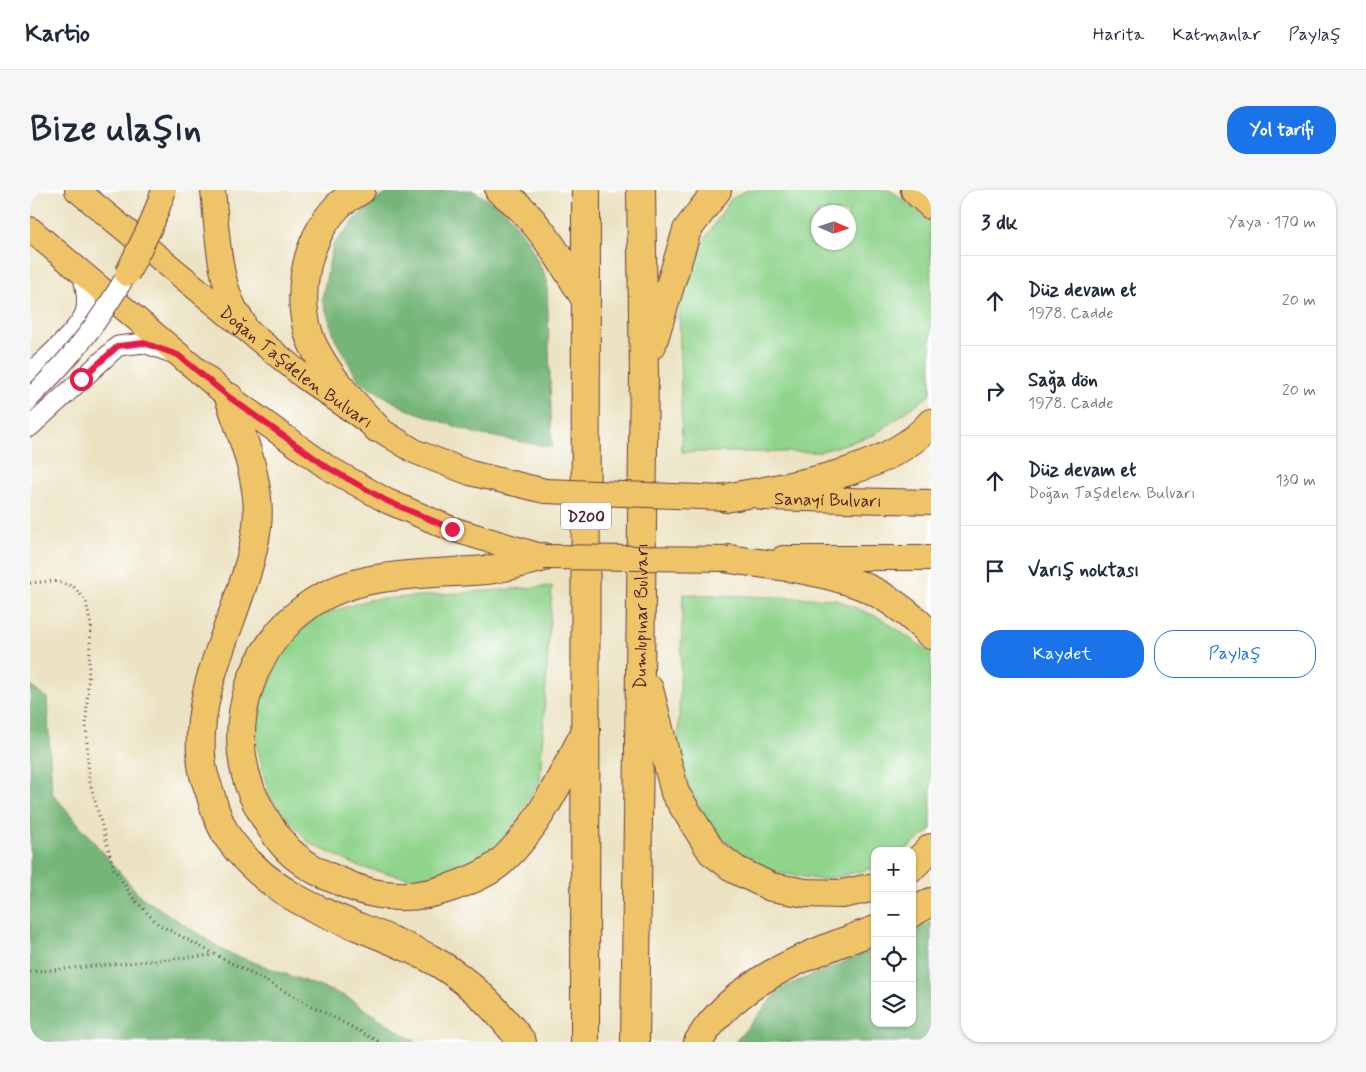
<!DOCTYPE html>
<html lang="tr">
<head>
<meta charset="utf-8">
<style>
  :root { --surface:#fff; --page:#f6f6f7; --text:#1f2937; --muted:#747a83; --line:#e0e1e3; --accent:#1a73e8 }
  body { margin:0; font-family:Mynerve,sans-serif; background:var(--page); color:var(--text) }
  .controls { position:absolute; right:15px; bottom:15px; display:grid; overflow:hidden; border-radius:10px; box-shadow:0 1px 4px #0004 }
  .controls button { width:45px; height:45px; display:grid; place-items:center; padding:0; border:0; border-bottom:1px solid var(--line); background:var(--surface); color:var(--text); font:25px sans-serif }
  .compass { position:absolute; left:781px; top:15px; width:45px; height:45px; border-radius:50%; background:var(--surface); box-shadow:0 1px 4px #0004; rotate:93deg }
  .stop { position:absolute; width:15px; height:15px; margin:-11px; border:4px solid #e11d48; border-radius:50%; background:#fff }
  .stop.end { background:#e11d48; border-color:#fff; box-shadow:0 1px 5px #0008 }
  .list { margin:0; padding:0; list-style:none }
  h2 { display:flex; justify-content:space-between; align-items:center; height:65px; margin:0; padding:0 20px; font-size:21px }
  h2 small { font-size:16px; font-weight:400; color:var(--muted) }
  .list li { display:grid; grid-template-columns:32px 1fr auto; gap:15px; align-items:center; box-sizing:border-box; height:90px; padding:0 20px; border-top:1px solid var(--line) }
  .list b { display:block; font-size:19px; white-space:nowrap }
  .list p { margin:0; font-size:16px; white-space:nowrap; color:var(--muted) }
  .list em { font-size:16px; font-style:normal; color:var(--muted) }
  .actions { display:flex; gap:10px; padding:15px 20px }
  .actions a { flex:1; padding:11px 0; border:1px solid var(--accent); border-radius:20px; text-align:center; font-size:18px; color:var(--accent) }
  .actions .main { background:var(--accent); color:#fff }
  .icon { flex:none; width:28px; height:28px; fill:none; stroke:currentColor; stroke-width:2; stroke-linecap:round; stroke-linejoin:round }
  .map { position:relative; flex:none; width:901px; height:852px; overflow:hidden; border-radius:20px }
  header { display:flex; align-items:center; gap:30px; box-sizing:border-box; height:70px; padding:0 25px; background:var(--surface); border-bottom:1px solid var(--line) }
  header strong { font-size:24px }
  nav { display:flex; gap:28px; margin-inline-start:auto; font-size:18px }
  .intro { display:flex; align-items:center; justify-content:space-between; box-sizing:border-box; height:120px; padding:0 30px }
  h1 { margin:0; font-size:35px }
  .button { padding:12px 22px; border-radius:20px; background:var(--accent); color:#fff; font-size:18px; font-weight:700 }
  main { display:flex; gap:30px; padding:0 30px }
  aside { flex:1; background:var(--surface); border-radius:20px; box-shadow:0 1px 4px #0004 }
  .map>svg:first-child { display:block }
</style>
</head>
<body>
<header>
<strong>Kartio</strong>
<nav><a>Harita</a><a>Katmanlar</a><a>Paylaş</a></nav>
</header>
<div class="intro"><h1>Bize ulaşın</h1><a class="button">Yol tarifi</a></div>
<main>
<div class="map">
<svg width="901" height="852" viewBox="0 0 901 852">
  <rect width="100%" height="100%" fill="#fff"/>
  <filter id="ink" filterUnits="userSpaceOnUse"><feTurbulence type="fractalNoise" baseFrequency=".02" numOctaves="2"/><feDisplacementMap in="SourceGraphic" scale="10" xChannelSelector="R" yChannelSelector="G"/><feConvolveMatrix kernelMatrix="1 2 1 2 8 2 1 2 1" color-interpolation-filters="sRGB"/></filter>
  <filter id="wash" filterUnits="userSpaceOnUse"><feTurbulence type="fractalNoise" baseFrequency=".0096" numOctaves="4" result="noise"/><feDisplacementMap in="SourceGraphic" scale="20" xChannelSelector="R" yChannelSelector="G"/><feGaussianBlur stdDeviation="1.12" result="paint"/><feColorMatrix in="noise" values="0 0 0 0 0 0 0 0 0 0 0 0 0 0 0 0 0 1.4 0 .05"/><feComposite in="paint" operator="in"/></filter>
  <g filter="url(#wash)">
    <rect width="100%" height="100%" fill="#ebe2c1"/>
    <g fill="#90d48c" stroke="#6d7a5c" fill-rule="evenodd">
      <path d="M717 0H860L901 32V204L844 245 789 262H652L649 110 665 64 701 9ZM788 22H818V52H788Z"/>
      <polygon points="522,396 510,590 479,642 447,673 383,689 330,677 279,653 239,606 225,547 232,495 260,453 285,427 338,410"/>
      <polygon points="653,404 805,409 852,429 901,463 901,640 873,661 845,661 845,678 792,690 726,679 679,635 661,601 648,556"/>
    </g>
    <g fill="#74b678" stroke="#5f6a52">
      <polygon points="363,0 442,0 476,21 497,49 517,90 522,257 447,244 374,218 329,191 306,151 292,109 303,55 337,16"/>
      <polygon points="0,496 17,508 22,603 110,706 196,762 315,806 386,852 0,852"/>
      <polygon points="901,732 901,852 705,852 751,798 845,759 845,833 882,833 882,741"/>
    </g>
  </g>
  <g filter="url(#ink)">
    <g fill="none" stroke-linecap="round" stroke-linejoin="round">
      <g stroke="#623c42" stroke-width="21">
        <g id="minor">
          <path d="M0 183C14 170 53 137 56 119 58 106 55 94 51 81"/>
          <polyline points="0,237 88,156 114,153 142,163"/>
        </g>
      </g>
      <g stroke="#623c42" stroke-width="26">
        <g id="major">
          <path id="s1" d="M47 0 274 187 347 238 386 262 440 283 515 301"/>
          <path d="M183 0C187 39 188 100 213 131"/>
          <polyline points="0,39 199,207 297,277 357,311 422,339 514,367"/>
          <path id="s2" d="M733 308 901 312"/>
          <polyline points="753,368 901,368"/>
        </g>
      </g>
      <g stroke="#623c42" stroke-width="30">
        <g id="highway">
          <path d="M331 0C324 5 315 9 309 15 273 50 262 118 286 161 302 191 324 214 347 238"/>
          <path d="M469 0C507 26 532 72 556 110"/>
          <polyline points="885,0 901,15"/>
          <polyline points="622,155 657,40 687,0"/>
          <path d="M199 207C212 247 232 293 227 336 217 416 161 492 172 575 173 585 177 594 180 603 184 618 190 636 199 649 252 722 326 729 401 769 438 789 467 819 492 852"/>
          <path d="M696 308C759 296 857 284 901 233"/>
          <path d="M514 367C495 372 475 378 456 380 398 385 329 380 279 415 222 455 196 533 220 598 223 607 228 615 232 623 240 637 252 656 265 666 278 677 293 685 309 691 344 708 382 711 419 698 437 692 458 684 472 671 509 637 532 585 556 541"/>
          <path d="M699 369C742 375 788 379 830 395 856 405 881 425 901 445"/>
          <polyline points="619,499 645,603 682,662 706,680 741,697 776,703 812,704 845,697"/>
          <polyline points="882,677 901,658"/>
          <polyline points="882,723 901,712"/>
          <polyline points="555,852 556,0"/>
          <path id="s3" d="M605 852 614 185 611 0"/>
          <path d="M668 852C706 789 780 764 845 740"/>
        </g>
      </g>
      <g stroke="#623c42" stroke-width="3" stroke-dasharray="1 4" stroke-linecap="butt">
        <polyline points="0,393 23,391 43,396 56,411 61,436 56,533 59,589 84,679 104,709 128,734 350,852"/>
        <polyline points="0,782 184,765"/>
      </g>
      <use href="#minor" stroke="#fff" stroke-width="19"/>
      <use href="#major" stroke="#efc469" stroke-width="24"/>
      <use href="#highway" stroke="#efc469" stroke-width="28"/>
      <g stroke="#623c42" stroke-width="21" stroke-linecap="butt">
        <path id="minor-bridge" d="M0 208C41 168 68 134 97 84"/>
      </g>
      <g stroke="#623c42" stroke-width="26" stroke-linecap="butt">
        <g id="major-bridge">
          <polyline points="97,84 122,33 134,0"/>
          <polyline points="515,301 696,308"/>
          <polyline points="514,367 699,369"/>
        </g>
      </g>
      <use href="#minor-bridge" stroke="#fff" stroke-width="19"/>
      <use href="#major-bridge" stroke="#efc469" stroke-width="24"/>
    </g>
  </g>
  <g fill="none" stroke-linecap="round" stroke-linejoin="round" filter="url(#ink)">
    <polyline stroke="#e11d48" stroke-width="6" points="51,189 88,156 114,153 148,165 199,207 297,277 357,311 422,339"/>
  </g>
  <g text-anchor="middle" stroke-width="4" stroke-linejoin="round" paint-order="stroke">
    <rect fill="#fff" stroke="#80626b" stroke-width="1" x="531" y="312.5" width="50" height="27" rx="4"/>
    <g font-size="16" font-weight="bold" fill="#4a1f2b">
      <text x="556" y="332">D200</text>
    </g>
    <g font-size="18" fill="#4a1f2b" stroke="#fff">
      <text dy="6" stroke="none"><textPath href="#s1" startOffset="282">Doğan Taşdelen Bulvarı</textPath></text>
      <text dy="6" stroke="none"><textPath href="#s2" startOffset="65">Sanayi Bulvarı</textPath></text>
      <text dy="6" stroke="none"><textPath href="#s3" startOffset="426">Dumlupınar Bulvarı</textPath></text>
    </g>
  </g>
</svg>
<div class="controls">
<button>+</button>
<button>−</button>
<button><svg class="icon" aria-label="locate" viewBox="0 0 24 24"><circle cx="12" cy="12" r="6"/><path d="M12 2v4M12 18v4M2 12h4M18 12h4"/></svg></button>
<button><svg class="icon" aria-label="layers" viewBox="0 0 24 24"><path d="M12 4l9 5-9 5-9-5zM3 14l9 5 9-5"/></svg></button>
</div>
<svg class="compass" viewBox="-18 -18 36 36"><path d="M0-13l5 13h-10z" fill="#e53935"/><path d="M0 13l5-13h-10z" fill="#747a83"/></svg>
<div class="stop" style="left:51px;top:189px"></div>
<div class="stop end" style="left:422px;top:339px"></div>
</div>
<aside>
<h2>3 dk<small>Yaya · 170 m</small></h2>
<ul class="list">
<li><svg class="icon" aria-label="ahead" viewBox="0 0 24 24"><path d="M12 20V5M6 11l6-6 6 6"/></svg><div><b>Düz devam et</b><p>1978. Cadde</p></div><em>20 m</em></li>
<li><svg class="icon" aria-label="right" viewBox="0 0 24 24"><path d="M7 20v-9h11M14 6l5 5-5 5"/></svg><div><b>Sağa dön</b><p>1978. Cadde</p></div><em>20 m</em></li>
<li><svg class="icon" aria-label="ahead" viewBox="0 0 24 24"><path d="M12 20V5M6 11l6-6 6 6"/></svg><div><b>Düz devam et</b><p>Doğan Taşdelen Bulvarı</p></div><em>130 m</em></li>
<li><svg class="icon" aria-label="arrive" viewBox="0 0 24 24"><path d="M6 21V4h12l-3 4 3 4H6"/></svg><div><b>Varış noktası</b></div></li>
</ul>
<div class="actions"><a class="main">Kaydet</a><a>Paylaş</a></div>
</aside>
</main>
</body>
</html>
